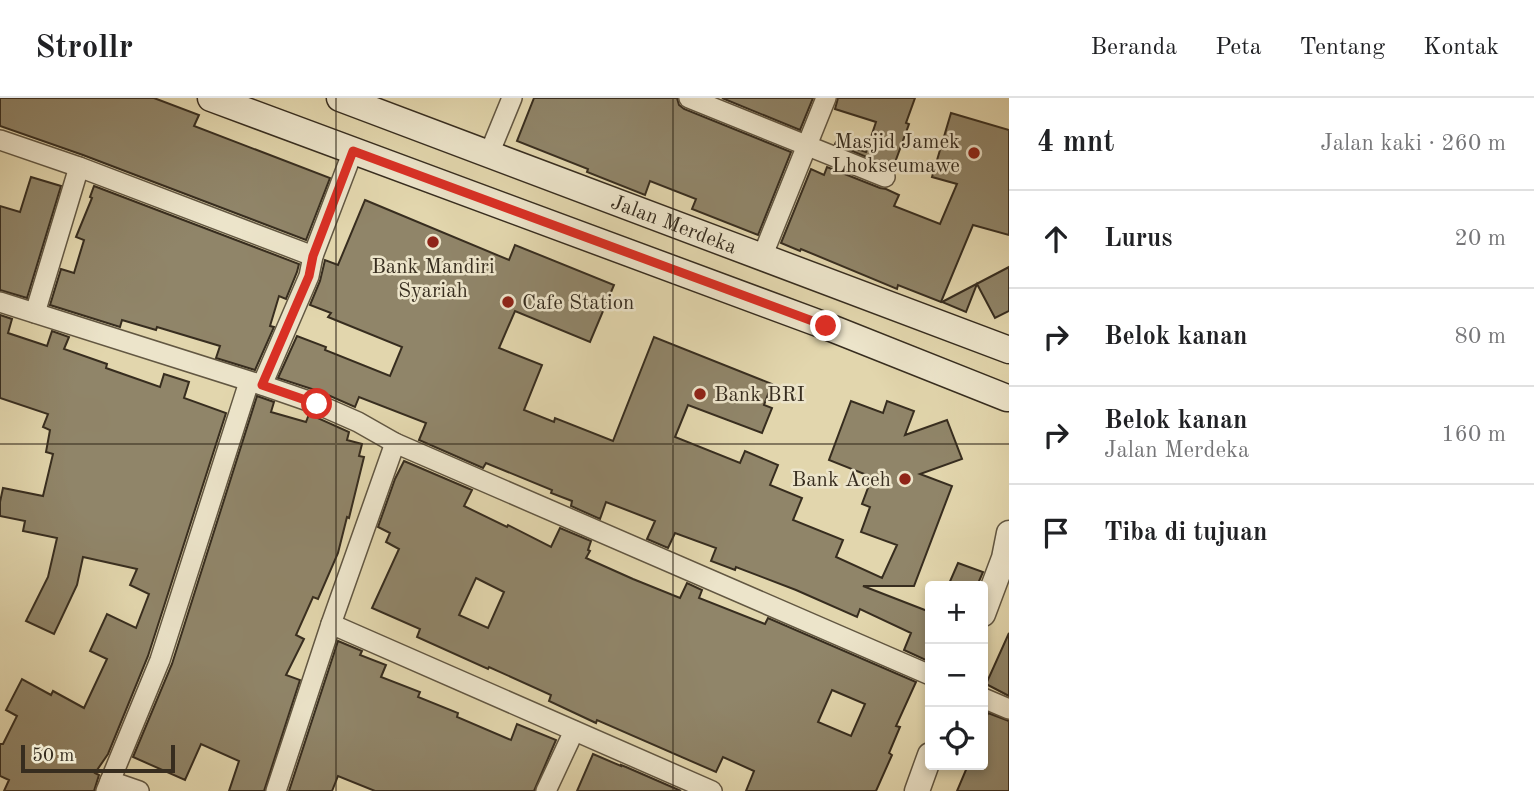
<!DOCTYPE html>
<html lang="id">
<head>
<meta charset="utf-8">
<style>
  :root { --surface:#fff; --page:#f2f2f2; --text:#202124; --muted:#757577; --line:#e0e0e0 }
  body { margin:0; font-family:"Old Standard TT",serif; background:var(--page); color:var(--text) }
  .controls { position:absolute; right:21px; bottom:21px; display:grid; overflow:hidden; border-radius:7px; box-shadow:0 4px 10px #0003 }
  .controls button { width:63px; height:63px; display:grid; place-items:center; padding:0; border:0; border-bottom:2px solid var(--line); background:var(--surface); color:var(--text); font:35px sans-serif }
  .scale { position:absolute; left:21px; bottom:18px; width:154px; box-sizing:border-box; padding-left:7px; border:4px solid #372d1f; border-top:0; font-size:19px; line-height:24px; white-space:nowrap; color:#372d1f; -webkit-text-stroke:5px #ece4ca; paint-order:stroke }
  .stop { position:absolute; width:21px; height:21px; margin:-16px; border:5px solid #d93025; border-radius:50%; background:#fff }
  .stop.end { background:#d93025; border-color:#fff; box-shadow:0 2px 7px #0008 }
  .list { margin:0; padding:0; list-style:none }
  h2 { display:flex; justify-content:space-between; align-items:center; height:91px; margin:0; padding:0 28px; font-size:30px }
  h2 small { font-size:23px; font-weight:400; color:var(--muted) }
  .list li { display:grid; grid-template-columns:46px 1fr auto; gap:21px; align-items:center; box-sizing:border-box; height:98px; padding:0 28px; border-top:2px solid var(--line) }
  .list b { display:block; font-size:26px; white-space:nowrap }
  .list p { margin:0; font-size:23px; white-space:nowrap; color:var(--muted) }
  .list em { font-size:23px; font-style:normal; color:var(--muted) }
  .icon { flex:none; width:38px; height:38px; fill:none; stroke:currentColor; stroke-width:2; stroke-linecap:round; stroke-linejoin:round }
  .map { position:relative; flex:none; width:1009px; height:693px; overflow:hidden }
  header { display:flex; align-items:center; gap:42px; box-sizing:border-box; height:98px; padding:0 35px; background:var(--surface); border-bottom:2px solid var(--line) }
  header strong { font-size:33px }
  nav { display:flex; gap:38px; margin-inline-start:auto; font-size:24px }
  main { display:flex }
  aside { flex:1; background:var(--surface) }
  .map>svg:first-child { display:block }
</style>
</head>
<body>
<header>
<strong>Strollr</strong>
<nav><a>Beranda</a><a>Peta</a><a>Tentang</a><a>Kontak</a></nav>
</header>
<main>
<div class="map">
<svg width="1009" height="693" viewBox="0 0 1009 693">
  <rect width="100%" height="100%" fill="#e2d6ad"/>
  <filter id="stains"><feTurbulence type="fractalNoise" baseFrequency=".00286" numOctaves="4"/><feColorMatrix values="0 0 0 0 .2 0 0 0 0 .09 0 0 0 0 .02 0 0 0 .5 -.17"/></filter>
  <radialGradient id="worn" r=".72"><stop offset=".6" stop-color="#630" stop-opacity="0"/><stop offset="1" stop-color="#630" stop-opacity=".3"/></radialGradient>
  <g fill="#908569" stroke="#372d1f" stroke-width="2" fill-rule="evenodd">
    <polygon points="0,0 154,0 199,17 194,28 330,80 306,142 83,57 0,28"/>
    <polygon points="534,0 677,0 679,7 684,11 791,54 758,137 692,111 696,101 650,83 645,97 587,74 588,71 517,43"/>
    <polygon points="722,0 813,0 800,32"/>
    <polygon points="838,0 915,0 906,25 909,26 893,70 835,46 836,44 866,54 876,24 835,11"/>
    <polygon points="951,15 1009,32 1009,137 973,127 941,204 898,187 897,191 801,151 800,153 781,145 811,71 824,77 827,69 880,90 886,91 899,97 894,108 940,126 957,86 932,79"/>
    <polygon points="31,79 61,88 27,200 0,192 0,108 20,114"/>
    <polygon points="94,88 299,166 297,174 286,201 279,198 270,228 274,229 255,272 216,260 220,248 157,229 156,232 122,222 120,229 50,207 61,171 74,175 84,142 76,139 92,100 90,99"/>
    <polygon points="365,102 509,162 515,147 614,187 590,244 515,213 499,250 542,267 524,312 554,324 555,320 613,343 654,239 772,286 764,307 772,310 762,335 688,307 675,339 740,365 745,353 778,367 770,387 802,400 793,422 843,442 836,459 882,480 897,447 861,434 870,409 862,406 872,379 829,362 851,303 883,315 887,303 914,313 905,337 947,322 962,361 920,376 952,388 914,488 863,488 930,514 930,564 904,552 911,535 860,511 857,519 796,492 736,469 735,472 711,463 716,450 675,435 668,450 647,441 655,423 606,404 600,421 571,408 572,403 551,395 552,392 486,365 483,370 419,342 426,325 359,299 355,309 321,294 278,280 297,238 326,249 325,252 390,278 402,249 328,219 331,215 310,207 320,183 325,162 338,167"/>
    <polygon points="1009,169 1009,213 995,220 977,186 966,214 942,204"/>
    <polygon points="0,217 12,221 8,235 47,248 52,233 69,239 64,251 107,266 106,270 160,289 164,276 189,284 184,300 226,315 148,558 108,656 95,675 99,677 94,693 4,693 9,682 0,678 0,646 3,646 17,618 6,612 22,581 51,597 53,593 84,610 107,561 90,553 107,516 136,530 149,496 130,487 137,471 83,459 77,487 54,536 26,523 48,479 57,440 23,433 25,423 0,418 0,404 3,390 43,398 53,356 46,354 50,332 43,329 48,316 0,300"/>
    <polygon points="257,298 274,304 271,314 306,324 309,316 349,334 347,342 362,346 359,358 364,359 349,420 347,419 338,455 318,501 313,499 296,537 304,541 286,577 300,582 264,693 229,693 239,663 201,646 185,682 133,659 172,566"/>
    <path d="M404 363 472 392 464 408 507 429 508 427 551 449 560 430 591 443 588 452 590 453 586 460 633 481 680 500 687 485 702 492 699 500 765 526 768 520 916 584 896 628 900 629 889 655 892 657 876 693H746L754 673 723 659 716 674 597 622 596 625 549 603 551 597 489 569 488 571 417 539 420 531 372 510 399 451 386 444 390 435 378 429 395 381ZM476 480 504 494 488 530 459 517ZM832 592 865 606 851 638 818 624Z"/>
    <polygon points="958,465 983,474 977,488 948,488"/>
    <polygon points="1009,535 1009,598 986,586"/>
    <polygon points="338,543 362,553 360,557 386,567 381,579 420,594 418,599 458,615 457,619 511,642 517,626 556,642 534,693 375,693 338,678 332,693 289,693"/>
    <polygon points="988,615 1009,623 1009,693 957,693 968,667 983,667 983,627"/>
    <polygon points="593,656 621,668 621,667 626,669 681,693 577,693"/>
  </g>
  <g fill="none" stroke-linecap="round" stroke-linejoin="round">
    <g stroke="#625742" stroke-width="22">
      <g id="minor">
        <polyline points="689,0 885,79"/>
        <polyline points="0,42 79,69 313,158"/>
        <polyline points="489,56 512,0"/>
        <polyline points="762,159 826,0"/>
        <polyline points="0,204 262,287 317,306 358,324 395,345 930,577"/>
        <polyline points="35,215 79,69"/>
        <polyline points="262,287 309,178 313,158 353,53"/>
        <polyline points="331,526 712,693"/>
        <polyline points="983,600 1009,611"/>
        <polyline points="110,683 139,693"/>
        <polyline points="106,693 160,562 249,284"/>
        <polyline points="276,693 331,526 395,345"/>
        <polyline points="546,693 574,633"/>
      </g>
    </g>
    <g stroke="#625742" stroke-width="27">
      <g id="tertiary">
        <polyline points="983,516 1004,460 1009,435"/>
        <polyline points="917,693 930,657"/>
      </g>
    </g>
    <g stroke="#372d1f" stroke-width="29">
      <g id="secondary">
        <polyline points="211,0 826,228 1007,300"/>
        <path id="s1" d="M340 0 1009 252"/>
      </g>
    </g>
    <use href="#minor" stroke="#ece4ca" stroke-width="19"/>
    <use href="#tertiary" stroke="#ece4ca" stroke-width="24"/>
    <use href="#secondary" stroke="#ece4ca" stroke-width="26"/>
  </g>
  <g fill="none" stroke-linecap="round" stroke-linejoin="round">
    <polyline stroke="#d93025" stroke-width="9" points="317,306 262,287 309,178 313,158 353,53 826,228"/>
  </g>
  <path fill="none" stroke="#372d1f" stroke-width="2" stroke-opacity="0.55" d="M336 0V693M673 0V693M0 346H1009"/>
  <g fill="#8f2418" stroke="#ece4ca" stroke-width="2.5">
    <circle cx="974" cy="55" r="7"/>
    <circle cx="433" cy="144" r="7"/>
    <circle cx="508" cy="204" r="7"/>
    <circle cx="700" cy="296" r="7"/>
    <circle cx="905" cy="381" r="7"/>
  </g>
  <g text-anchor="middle" stroke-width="5" stroke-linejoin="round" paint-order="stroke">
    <g font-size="21" fill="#372d1f" stroke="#ece4ca" text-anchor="end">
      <text x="960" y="50">Masjid Jamek<tspan x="960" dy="24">Lhokseumawe</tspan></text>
      <text x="433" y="175" text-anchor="middle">Bank Mandiri<tspan x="433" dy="24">Syariah</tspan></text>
      <text x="522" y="211" text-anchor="start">Cafe Station</text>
      <text x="714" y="303" text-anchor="start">Bank BRI</text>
      <text x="891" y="388">Bank Aceh</text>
    </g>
    <g font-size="21" fill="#372d1f" stroke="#ece4ca">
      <text dy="7" stroke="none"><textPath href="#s1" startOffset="357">Jalan Merdeka</textPath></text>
    </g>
  </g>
  <rect width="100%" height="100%" filter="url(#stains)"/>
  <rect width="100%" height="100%" fill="url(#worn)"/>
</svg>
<div class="controls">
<button>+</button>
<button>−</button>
<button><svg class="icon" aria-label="locate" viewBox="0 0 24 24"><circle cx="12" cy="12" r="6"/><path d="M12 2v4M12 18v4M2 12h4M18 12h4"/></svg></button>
</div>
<div class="scale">50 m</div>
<div class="stop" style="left:317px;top:306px"></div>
<div class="stop end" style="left:826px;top:228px"></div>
</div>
<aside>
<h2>4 mnt<small>Jalan kaki · 260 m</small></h2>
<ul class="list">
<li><svg class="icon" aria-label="ahead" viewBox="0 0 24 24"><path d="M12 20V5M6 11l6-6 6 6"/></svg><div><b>Lurus</b></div><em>20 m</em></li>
<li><svg class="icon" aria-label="right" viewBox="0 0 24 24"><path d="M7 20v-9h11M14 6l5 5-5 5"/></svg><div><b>Belok kanan</b></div><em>80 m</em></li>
<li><svg class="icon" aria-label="right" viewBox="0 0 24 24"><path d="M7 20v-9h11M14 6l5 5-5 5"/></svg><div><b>Belok kanan</b><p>Jalan Merdeka</p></div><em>160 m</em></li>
<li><svg class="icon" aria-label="arrive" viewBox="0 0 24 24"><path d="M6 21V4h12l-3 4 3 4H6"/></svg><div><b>Tiba di tujuan</b></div></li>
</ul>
</aside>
</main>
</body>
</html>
